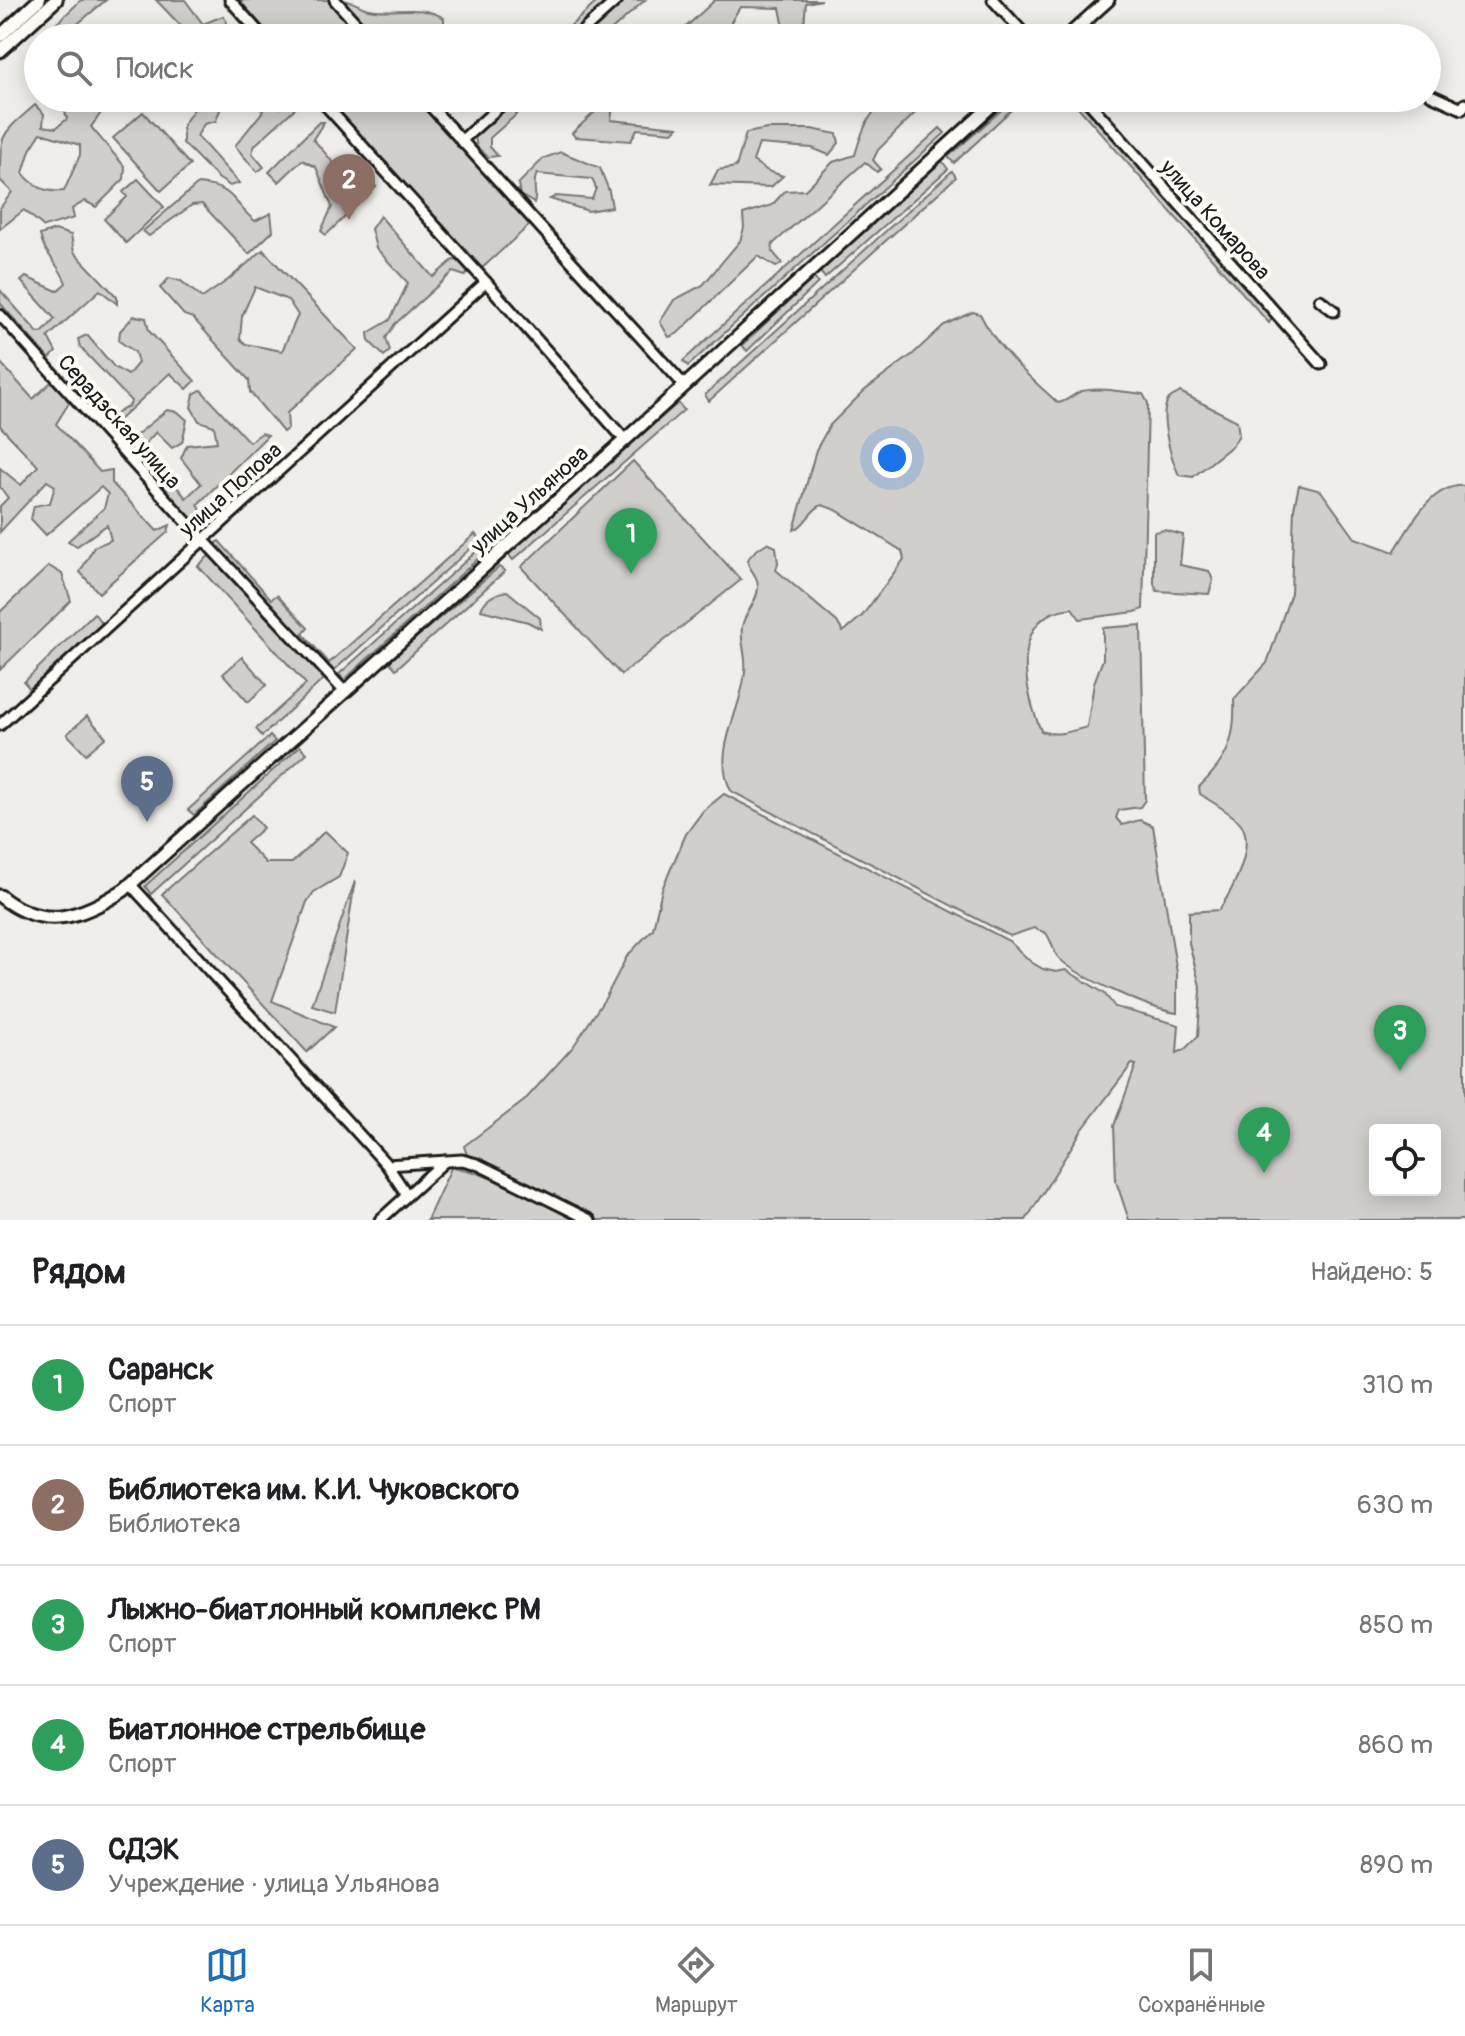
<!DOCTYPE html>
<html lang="ru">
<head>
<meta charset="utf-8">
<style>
  :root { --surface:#fff; --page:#f2f2f2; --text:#202124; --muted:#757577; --line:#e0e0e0; --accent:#1f6fb2 }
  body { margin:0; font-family:Pangolin,sans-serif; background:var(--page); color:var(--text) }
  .controls { position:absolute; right:24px; bottom:24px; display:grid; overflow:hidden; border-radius:8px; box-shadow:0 4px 20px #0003 }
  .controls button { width:72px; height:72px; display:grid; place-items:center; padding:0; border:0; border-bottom:2px solid var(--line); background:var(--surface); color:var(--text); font:40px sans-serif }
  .you { position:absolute; left:892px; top:458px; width:28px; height:28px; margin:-20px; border:6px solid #fff; border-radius:50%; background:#1a73e8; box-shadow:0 0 0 12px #1a73e833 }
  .badge { display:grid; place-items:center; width:52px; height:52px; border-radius:50%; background:var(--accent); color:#fff; font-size:26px; font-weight:700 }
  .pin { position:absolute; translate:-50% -66px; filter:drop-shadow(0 2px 4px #0008) }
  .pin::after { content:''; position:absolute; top:42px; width:28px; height:24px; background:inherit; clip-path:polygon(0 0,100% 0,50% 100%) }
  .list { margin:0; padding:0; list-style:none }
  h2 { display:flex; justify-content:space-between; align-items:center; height:104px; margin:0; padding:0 32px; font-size:34px }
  h2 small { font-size:26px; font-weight:400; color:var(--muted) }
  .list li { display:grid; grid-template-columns:52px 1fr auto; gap:24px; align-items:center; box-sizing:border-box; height:120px; padding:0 32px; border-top:2px solid var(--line) }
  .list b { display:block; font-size:30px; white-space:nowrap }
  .list p { margin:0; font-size:26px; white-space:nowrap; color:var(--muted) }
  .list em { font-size:26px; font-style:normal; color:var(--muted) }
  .icon { flex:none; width:44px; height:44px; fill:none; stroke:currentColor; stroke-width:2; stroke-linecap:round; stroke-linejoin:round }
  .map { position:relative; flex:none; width:1465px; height:1220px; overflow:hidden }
  .search { position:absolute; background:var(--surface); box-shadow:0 4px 20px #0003; left:24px; right:24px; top:24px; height:88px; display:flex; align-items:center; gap:20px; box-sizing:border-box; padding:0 28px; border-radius:44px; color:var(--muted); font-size:30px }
  .sheet { height:704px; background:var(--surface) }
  nav { display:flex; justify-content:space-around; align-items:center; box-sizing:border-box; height:112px; border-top:2px solid var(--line); background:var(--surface); font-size:22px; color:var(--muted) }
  nav a { display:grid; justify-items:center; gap:4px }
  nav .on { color:var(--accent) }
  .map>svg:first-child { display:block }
</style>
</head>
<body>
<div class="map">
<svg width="1465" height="1220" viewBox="0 0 1465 1220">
  <rect width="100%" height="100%" fill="#f0eeea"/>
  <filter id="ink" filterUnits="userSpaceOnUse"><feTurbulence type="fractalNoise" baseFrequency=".0125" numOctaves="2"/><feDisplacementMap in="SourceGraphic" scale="16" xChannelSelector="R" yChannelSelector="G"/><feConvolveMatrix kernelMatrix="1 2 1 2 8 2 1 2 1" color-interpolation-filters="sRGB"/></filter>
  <g filter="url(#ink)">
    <g fill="#d0cfcc" stroke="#767674" stroke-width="2" fill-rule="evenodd">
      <polygon points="81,0 106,0 61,38 51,29"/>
      <polygon points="156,0 185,0 203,24 223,16 227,22 209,38 176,38 182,27"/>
      <polygon points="239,0 330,0 365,38 273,38"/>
      <path d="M340 0C351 0 355 4 365 8 391 16 419 2 444 18V33L374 38Z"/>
      <polygon points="599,0 645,0 603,38 557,38"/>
      <polygon points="715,0 822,0 806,3 803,38 786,38 780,8 740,7 731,22 730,38 674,38"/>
      <path d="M53 98H118L108 103 91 127 125 167 124 179 96 207 85 201 72 209 74 218 44 227 24 210 0 229V208L12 192 0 180C0 132 0 136 35 105L44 114 43 126 56 128 67 119 64 108 53 103ZM41 133 80 145V155L64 191C46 193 34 187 23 173L30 150Z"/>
      <polygon points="195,98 212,98 211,101 221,107 216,121 204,124 197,136 239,183 230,186 218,178 183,143 183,125 198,103"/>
      <polygon points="249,98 273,98 281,108 297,98 303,101 255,145 252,153 264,167 257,172 235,146 263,111"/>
      <polygon points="327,98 419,98 532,223 481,269"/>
      <polygon points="507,98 535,98 490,138 490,147 498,156 488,157 477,147 473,127"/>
      <polygon points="610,98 675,98 676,101 614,99 611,120 678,127 673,132 637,129 631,141 575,137 572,133"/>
      <path d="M906 98 924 104 878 150 873 160 881 169 877 172 865 162 773 244 772 251 782 263 776 267 758 256 677 334 669 337 660 322 674 300 703 285 740 241 744 228 743 214 772 205 785 191 805 190 833 162 855 155C863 127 872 98 906 98Z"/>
      <polygon points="1015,98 1024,98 954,163 948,157"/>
      <polygon points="1070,98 1080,98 1272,318 1269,323"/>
      <polygon points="143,112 190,165 161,191 113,138"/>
      <polygon points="319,122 324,122 313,139 356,189 373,183 376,187 326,235 321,231 332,207 316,167 302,160 279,182 269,172"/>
      <polygon points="940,128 945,133 688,366 683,361"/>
      <polygon points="767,129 811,129 837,134 839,143 829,155 812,148 759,144 753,161 768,171 783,176 771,187 710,185 718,170 736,167 746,133"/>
      <path d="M561 152 600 168 609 191 612 207 588 211 550 199 556 196 592 199 596 188 592 179 537 174C531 183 538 193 534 203L520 195 518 184 544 158Z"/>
      <polygon points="942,161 948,169 825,278 820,272"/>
      <polygon points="952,171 956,177 709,401 705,395"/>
      <polygon points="138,179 164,207 126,243 104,219 127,197 123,192"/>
      <path d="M198 184C236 187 231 202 255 221L271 213 273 231 249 254 202 204 192 205 149 236 143 231Z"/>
      <polygon points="380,216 433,277 453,260 461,261 469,271 465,276 453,272 395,324 386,338 390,351 384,356 369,341 368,333 390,320 408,283 376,248 371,229"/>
      <path d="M55 230 71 235 74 252 117 297V304L100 290 48 337 56 352 49 359 0 303V290L38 333 43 332 55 319 21 281 26 277 57 291 66 283C60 265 44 254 40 235Z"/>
      <path d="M263 250 357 349 287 413 288 428 283 432 250 392 249 380 193 318 184 315 160 288 169 278 181 281 202 298 228 280ZM255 287 288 300 298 315 282 351 246 344 240 339 242 316Z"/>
      <polygon points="814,278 818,283 747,351 742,345"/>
      <path d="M973 312 980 314C997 349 1029 377 1058 403 1068 401 1073 394 1082 391 1101 387 1124 392 1143 394L1148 403 1143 609 1135 612 1080 619 1072 608C1008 614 1024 689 1041 731 1055 737 1073 731 1087 727L1094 683 1103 659V628L1141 625 1145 800 1140 807 1119 810 1116 818 1122 825 1140 820 1153 826 1177 973V1013C1153 1010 1072 975 1057 956 1053 949 1051 940 1046 933L1034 928 1010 936 731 791C711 750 742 712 745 671 747 656 740 642 742 627 744 613 758 602 758 587 758 565 730 566 767 543L776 547 778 563 776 570 837 622 843 632 862 616 904 559 902 551 836 510 822 505C809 510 806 526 794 530L816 450 830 425 864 391 913 354 944 325Z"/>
      <polygon points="134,316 146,318 149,331 195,381 187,389 170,373 118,421 126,433 134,437 167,410 178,412 187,420 182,442 172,448 156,432 143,446 186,498 201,484 181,458 187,445 217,442 214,426 199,421 191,407 194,394 201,390 249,442 262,433 268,435 198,504 204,517 198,524 176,506 67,380 72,373 82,380 114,415 130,405 131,401 80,347 78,339 87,335 114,367 128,375 138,363 135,352 119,341 120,331"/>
      <polygon points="0,362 33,399 50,383 60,384 69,403 56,424 100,472 112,470 112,483 157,531 170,525 168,532 99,593 80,572 94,547 111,540 107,525 77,546 68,541 104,508 108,494 101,487 46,535 31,519 34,506 50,503 55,486 47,481 0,532 0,506 8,498 0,487 0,468 21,485 38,466 0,426"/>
      <path d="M1180 392 1237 421 1239 435 1233 445 1193 477 1179 475C1172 461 1157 413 1169 399 1172 396 1176 395 1180 392Z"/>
      <polygon points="678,403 684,410 513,560 507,553"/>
      <polygon points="633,461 741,580 621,675 521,567"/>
      <path d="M1299 485 1321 491 1355 538 1394 552C1409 528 1431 483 1465 486V1220H1129L1116 1181 1114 1126 1136 1065 1132 1064 1082 1130 1026 1220H598L467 1155 464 1146 524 1101 573 1047 606 997 627 956 653 929 662 889 686 834 703 811 724 794 1009 941 1031 962 1043 969 1056 972 1066 970 1104 993 1115 1007 1179 1025 1177 1053 1184 1050 1198 1036 1201 990 1189 943V912L1219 910C1232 891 1256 846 1241 824 1235 815 1210 801 1200 794L1199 787C1228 759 1236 739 1234 699L1267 663 1291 593 1294 508ZM1375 1130H1435V1190H1375Z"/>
      <polygon points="1164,530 1183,535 1180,565 1209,571 1213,580 1209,594 1157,591 1154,584 1154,532"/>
      <polygon points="475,534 480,540 331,673 213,547 219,541 271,599 277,595 308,628 303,634 329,663"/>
      <polygon points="487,542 491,547 344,680 339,674"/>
      <polygon points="211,554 325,678 262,736 256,729 306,684 198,566"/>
      <polygon points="49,566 62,574 71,601 0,670 0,612"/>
      <polygon points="499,567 505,571 396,669 389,661"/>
      <path d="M507 591 540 618 541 629 528 622 481 610C484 599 496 593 507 591Z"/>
      <polygon points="94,613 102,624 30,689 24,682"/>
      <polygon points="242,657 267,685 248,702 223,674"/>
      <polygon points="87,716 106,737 86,754 67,734"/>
      <polygon points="270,736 275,741 194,815 188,810"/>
      <polygon points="300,746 307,753 151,894 145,886"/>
      <polygon points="252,815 263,828 246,843 266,863 292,863 325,831 348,853 339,877 314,892 307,902 272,1001 334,1027 307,1052 162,894"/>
      <polygon points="355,881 335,1012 312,1005"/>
      <path d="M451 1168C480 1167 547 1206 575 1220H427Z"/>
    </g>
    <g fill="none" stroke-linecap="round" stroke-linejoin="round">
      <g stroke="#1c1c1c" stroke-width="15">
        <g id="minor">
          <polyline points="230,0 264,38"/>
          <polyline points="335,0 369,38"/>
          <polyline points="993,0 1028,38"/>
          <polyline points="575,38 617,0"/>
          <polyline points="1431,95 1462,109 1465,104"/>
          <polyline points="319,98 486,282 625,440"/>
          <polyline points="423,98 684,385"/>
          <polyline points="1085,98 1321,364"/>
          <polyline points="461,141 509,98"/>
          <polyline points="1320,300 1334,311"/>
          <polyline points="0,315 181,516 345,692"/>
          <polyline points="0,725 486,282"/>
          <polyline points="131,885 387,1165 407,1195"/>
          <polyline points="387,1165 462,1160 477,1164 590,1220"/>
          <polyline points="380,1220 445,1161"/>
        </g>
      </g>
      <g stroke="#1c1c1c" stroke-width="17">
        <g id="major">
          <polyline points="0,36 39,0"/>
          <polyline points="1066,38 1108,0"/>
          <polyline points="0,51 56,0"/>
          <path d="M0 896C44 932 82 917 124 890L625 440 1000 98"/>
        </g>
      </g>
      <use href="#minor" stroke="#fdfcf7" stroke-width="9"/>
      <use href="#major" stroke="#fdfcf7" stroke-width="11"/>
    </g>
  </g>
  <g text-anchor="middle" stroke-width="8" stroke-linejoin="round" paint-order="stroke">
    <g font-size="22" fill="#1c1c1c" stroke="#fdfcf7">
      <text transform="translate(1216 219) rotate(48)" y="8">улица Комарова</text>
      <text transform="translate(120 421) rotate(48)" y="8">Серадзская улица</text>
      <text transform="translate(230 489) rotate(-42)" y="8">улица Попова</text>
      <text transform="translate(529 499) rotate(-42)" y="8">улица Ульянова</text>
    </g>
  </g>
</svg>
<div class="controls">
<button><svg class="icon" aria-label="locate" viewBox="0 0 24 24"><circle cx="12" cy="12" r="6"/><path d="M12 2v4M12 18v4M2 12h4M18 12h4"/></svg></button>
</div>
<div class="you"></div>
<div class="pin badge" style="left:631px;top:574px;background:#2e9e5b">1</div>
<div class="pin badge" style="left:349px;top:220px;background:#8d6e63">2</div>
<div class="pin badge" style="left:1400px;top:1071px;background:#2e9e5b">3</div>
<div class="pin badge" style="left:1264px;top:1173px;background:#2e9e5b">4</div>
<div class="pin badge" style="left:147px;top:822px;background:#5c6f8a">5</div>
<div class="search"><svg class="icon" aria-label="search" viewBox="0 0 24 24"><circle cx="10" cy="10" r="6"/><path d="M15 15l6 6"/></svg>Поиск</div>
</div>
<section class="sheet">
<h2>Рядом<small>Найдено: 5</small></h2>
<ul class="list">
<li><span class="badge" style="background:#2e9e5b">1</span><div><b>Саранск</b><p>Спорт</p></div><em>310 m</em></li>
<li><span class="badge" style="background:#8d6e63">2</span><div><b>Библиотека им. К.И. Чуковского</b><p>Библиотека</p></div><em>630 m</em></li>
<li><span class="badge" style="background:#2e9e5b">3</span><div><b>Лыжно-биатлонный комплекс РМ</b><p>Спорт</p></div><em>850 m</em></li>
<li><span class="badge" style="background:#2e9e5b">4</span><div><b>Биатлонное стрельбище</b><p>Спорт</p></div><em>860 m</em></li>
<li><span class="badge" style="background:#5c6f8a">5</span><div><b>СДЭК</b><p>Учреждение · улица Ульянова</p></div><em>890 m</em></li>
</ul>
</section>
<nav>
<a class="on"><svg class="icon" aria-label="map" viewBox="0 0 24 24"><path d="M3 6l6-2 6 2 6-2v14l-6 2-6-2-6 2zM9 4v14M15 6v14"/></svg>Карта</a>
<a><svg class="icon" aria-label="directions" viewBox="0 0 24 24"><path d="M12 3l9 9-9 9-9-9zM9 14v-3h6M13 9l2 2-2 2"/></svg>Маршрут</a>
<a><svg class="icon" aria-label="saved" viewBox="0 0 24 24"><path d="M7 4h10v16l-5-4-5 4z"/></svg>Сохранённые</a>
</nav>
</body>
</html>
